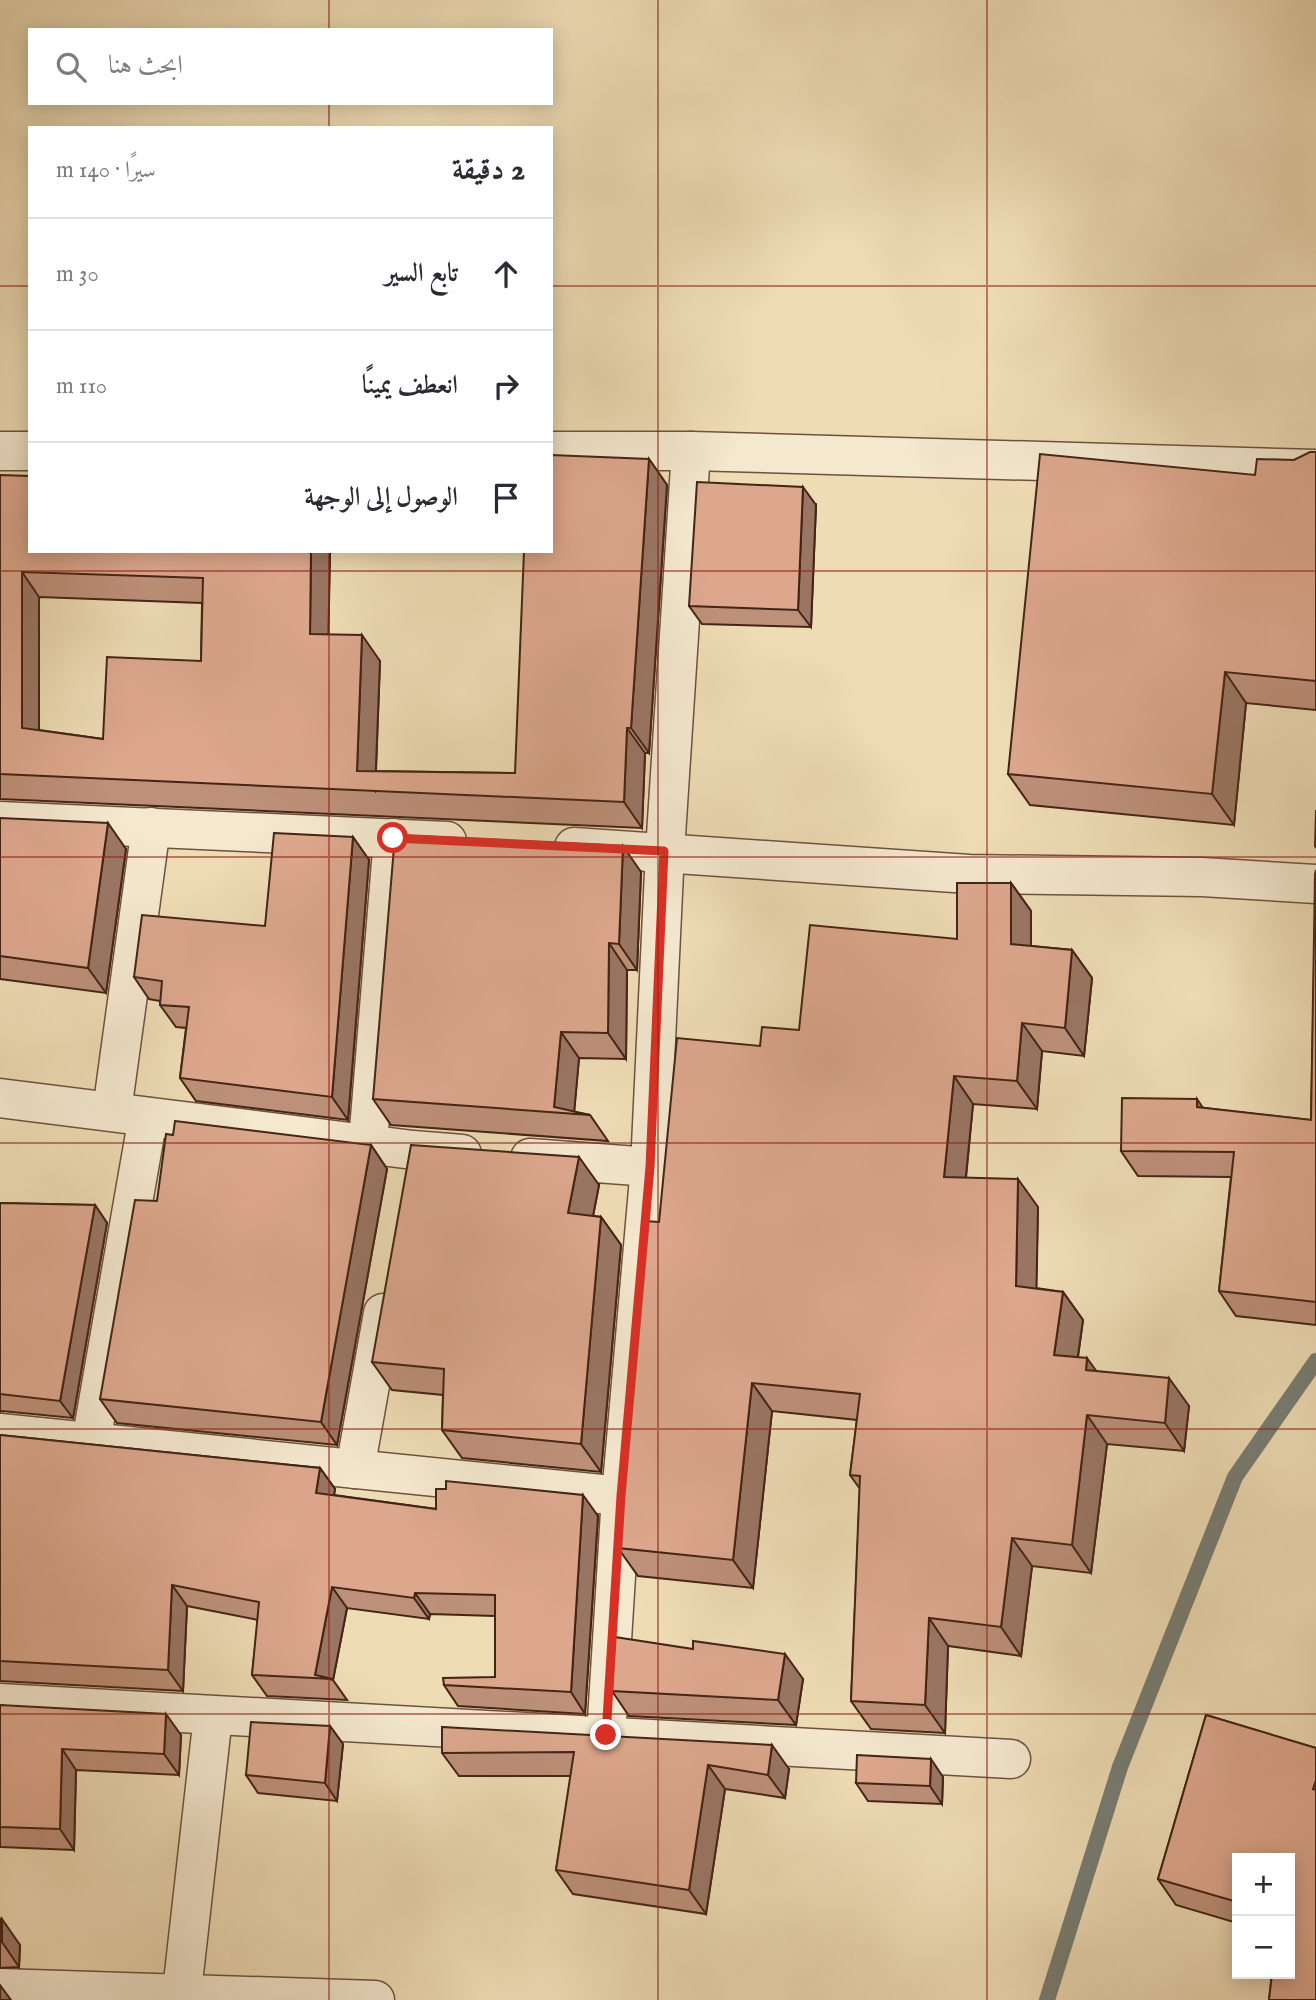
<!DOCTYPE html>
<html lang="ar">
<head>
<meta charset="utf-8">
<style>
  :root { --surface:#fff; --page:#f7f7f7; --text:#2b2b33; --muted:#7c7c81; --line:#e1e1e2 }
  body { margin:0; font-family:"IM FELL English",Amiri,serif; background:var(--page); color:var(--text); direction:rtl }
  .controls { position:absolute; right:21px; bottom:21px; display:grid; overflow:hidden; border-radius:0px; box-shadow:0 4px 18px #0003 }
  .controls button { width:63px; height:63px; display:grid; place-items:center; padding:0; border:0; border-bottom:2px solid var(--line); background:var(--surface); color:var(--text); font:35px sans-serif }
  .stop { position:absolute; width:21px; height:21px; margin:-16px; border:5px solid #d93025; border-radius:50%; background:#fff }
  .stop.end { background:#d93025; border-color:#fff; box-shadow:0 2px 7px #0008 }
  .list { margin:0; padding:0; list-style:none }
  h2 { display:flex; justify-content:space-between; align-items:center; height:91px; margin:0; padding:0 28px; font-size:30px }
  h2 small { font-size:23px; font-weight:400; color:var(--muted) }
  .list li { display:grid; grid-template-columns:46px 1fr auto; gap:21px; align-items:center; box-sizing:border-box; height:112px; padding:0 28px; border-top:2px solid var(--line) }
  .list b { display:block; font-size:26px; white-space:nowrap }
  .list em { font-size:23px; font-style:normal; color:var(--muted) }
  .icon { flex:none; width:38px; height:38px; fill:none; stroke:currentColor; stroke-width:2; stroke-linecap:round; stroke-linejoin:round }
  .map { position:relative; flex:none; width:1316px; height:2000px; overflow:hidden; direction:ltr }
  .search { position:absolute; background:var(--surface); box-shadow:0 4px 18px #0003; left:28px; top:28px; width:525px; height:77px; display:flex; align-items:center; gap:18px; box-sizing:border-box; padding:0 24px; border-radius:0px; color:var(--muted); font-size:26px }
  .panel { position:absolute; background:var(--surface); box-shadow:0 4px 18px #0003; left:28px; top:126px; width:525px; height:427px; border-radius:0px; direction:rtl }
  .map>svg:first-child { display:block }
</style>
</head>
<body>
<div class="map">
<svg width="1316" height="2000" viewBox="0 0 1316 2000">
  <rect width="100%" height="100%" fill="#eedcb5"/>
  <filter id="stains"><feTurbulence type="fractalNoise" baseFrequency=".00286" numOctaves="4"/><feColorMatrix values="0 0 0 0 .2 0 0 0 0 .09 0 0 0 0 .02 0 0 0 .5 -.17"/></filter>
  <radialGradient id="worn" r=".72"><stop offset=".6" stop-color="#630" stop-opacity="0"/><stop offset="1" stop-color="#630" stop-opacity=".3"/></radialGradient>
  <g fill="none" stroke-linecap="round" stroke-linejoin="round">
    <polyline stroke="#787e75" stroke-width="16" points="1047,2000 1120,1767 1235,1477 1316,1361"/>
    <g stroke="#6e523d" stroke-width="41">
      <g id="street">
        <polyline points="0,451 30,451"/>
        <polyline points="551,451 691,451 1316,469"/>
        <polyline points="0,821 447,841"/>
        <polyline points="574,847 969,874 1202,877 1316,884"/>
        <polyline points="0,1098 413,1150 462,1154"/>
        <polyline points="112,1111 151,827"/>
        <polyline points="368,1142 393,838"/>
        <polyline points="530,1158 650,1167"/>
        <polyline points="0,1433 621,1496"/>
        <polyline points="91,1442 148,1117"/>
        <polyline points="355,1469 383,1313"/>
        <polyline points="0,1703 1011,1759"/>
        <polyline points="606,1736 621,1496 650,1167 665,851 691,451"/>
        <polyline points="0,1988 375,2000"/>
        <polyline points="181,2000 213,1716"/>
      </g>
    </g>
    <use href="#street" stroke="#f4e8cf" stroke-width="38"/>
  </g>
  <g fill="#bd9079" stroke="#442415" stroke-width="2" fill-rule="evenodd">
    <polygon points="1316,452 1316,710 1246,703 1234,825 1030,805 1008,774 1255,475 1294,460"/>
    <path d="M649 459 667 485 649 753H645L642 828 0 799V475L30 551H330L328 634 380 661 376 771 515 773ZM39 597 202 603 201 661 103 739 39 730Z"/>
    <polygon points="816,505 811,627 702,624 689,606"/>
    <polygon points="0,818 126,849 106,993 0,979"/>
    <polygon points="353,837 369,860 348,1120 196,1101 180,1078 186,1028 176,1027 160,1005 160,1001 149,999 134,977 265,926"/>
    <polygon points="1316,870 1316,1325 1236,1316 1219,1291 1231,1177 1138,1176 1121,1151 1203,1108 1311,1120"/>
    <polygon points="641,872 637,970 627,970 626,1059 579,1058 574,1112 590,1115 608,1141 391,1125 373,1099"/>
    <polygon points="1011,883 1031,911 1031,946 1072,950 1092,978 1084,1056 1042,1051 1037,1109 973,1104 966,1178 1038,1207 1036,1288 1063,1292 1083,1320 1078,1357 1096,1371 1189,1406 1184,1451 1107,1444 1091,1573 1032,1566 1021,1656 948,1646 945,1733 871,1729 851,1701 860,1489 850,1475 857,1420 772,1411 753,1588 638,1576 618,1548 659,1222 760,1046 799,1030 957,939"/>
    <polygon points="173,1135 371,1145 387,1169 337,1445 117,1423 100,1399 157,1201"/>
    <polygon points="599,1185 593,1216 601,1217 621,1245 601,1472 462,1458 442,1430 443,1395 392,1390 372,1362"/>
    <polygon points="0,1203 95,1205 107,1223 73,1418 2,1411 0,1412"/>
    <polygon points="0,1435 320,1468 335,1489 334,1495 436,1509 598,1516 585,1714 458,1706 444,1685 495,1677 495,1616 430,1614 429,1619 347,1608 333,1680 347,1700 267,1696 252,1675 258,1620 187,1606 183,1691 0,1681"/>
    <polygon points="803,1679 796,1725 629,1716 612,1691"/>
    <polygon points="0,1705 181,1735 179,1775 76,1770 74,1850 0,1847"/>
    <polygon points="1206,1715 1316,1748 1316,2000 1269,2000 1272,1974 1290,1974 1290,1858 1237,1858 1237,1923 1176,1905 1158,1879"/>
    <polygon points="330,1726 343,1744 337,1801 258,1793 246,1775"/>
    <polygon points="442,1727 789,1769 785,1798 725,1789 706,1914 573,1894 556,1870 571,1776 459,1776 442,1753"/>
    <polygon points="943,1777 942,1804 868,1801 856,1783"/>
    <polygon points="0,1919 20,1945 19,1967 0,1968"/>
  </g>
  <g fill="#9a7563" stroke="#442415" stroke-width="2">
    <polygon points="649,459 667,485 649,753 631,728"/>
    <polygon points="803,487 816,505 811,627 798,610"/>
    <polygon points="311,551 330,551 328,659 310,634"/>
    <polygon points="22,572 39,597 39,753 22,728"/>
    <polygon points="362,635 380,661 375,791 357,771"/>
    <polygon points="1225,672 1246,703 1234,825 1212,794"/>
    <polygon points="627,728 645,753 642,828 624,802"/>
    <polygon points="108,823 126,849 106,993 88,968"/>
    <polygon points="353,837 369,860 348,1120 332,1097"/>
    <polygon points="623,846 641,872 637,970 619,944"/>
    <polygon points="1011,883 1031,911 1031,972 1011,944"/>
    <polygon points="609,943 627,970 626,1059 608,1033"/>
    <polygon points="1072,950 1092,978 1084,1056 1065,1028"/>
    <polygon points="1022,1023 1042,1051 1037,1109 1017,1081"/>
    <polygon points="561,1032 579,1058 574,1114 554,1107"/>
    <polygon points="954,1076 973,1104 963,1205 944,1177"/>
    <polygon points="1197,1099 1214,1124 1197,1107"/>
    <polygon points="371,1145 387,1169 337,1445 321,1422"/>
    <polygon points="579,1157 599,1185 588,1242 568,1213"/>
    <polygon points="1018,1179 1038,1207 1036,1314 1016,1286"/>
    <polygon points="95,1205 107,1223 73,1418 60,1401"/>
    <polygon points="601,1217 621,1245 601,1472 581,1444"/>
    <polygon points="1063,1292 1083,1320 1074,1383 1054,1355"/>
    <polygon points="1087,1358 1107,1386 1086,1370"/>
    <polygon points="1169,1378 1189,1406 1184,1451 1165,1423"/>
    <polygon points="752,1383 772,1411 753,1588 733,1560"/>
    <polygon points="1087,1415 1107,1444 1091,1573 1072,1545"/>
    <polygon points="320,1468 335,1489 331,1514 316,1493"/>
    <polygon points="583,1495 598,1516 585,1714 571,1692"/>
    <polygon points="1012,1538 1032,1566 1021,1656 1001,1627"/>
    <polygon points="172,1585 187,1606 183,1691 168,1670"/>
    <polygon points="332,1587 347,1608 333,1680 315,1675"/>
    <polygon points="415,1593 430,1614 429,1619 414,1598"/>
    <polygon points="929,1618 948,1646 945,1733 925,1705"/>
    <polygon points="785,1654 803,1679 796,1725 778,1700"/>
    <polygon points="166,1714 181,1735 179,1775 164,1754"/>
    <polygon points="330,1726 343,1744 337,1801 325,1783"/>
    <polygon points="772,1745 789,1769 785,1798 768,1775"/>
    <polygon points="62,1749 76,1770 74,1850 60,1829"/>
    <polygon points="931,1759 943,1777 942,1804 930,1786"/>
    <polygon points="708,1765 725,1789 706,1914 689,1890"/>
    <polygon points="2,1919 20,1945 19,1967 2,1942"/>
    <polygon points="0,1985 11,2000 0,2000"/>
  </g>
  <g fill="#dca78d" stroke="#442415" stroke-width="2" fill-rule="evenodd">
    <polygon points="1310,452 1316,452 1316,681 1225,672 1212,794 1008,774 1040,454 1255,475 1257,459 1294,460"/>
    <path d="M551 455 649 459 631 728H627L624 802 0 774V475L30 476V551H311L310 634 362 635 357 771 515 773 524 551H551ZM22 572 203 578 201 661 107 657 103 739 22 728Z"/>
    <polygon points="697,482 803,487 798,610 689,606"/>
    <polygon points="1316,810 1316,848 1315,846"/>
    <polygon points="0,818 108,823 88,968 0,956"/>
    <polygon points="274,833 353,837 332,1097 180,1078 189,1007 160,1005 162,981 134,977 142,915 265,926"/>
    <polygon points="395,835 623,846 619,944 609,943 608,1033 561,1032 554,1107 590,1115 373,1099"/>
    <polygon points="1316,870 1316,1302 1219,1291 1234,1152 1121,1151 1122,1098 1197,1099 1197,1107 1311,1120 1315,874"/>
    <polygon points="957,883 1011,883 1011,944 1072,950 1065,1028 1022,1023 1017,1081 954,1076 944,1177 1018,1179 1016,1286 1063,1292 1054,1355 1087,1358 1086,1370 1169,1378 1165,1423 1087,1415 1072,1545 1012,1538 1001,1627 929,1618 925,1705 851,1701 860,1476 850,1475 860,1394 752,1383 733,1560 618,1548 645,1221 659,1222 677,1038 760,1046 762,1027 799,1030 810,925 957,939"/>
    <polygon points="175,1121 371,1145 321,1422 100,1399 135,1200 157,1201 166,1134 173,1135"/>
    <polygon points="411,1145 579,1157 568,1213 601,1217 581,1444 442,1430 444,1369 372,1362"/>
    <polygon points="0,1203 95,1205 60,1401 0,1394"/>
    <polygon points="0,1435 320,1468 316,1493 436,1509 436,1489 446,1489 446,1481 583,1495 571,1692 444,1685 443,1678 495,1677 495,1595 415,1593 414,1598 332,1587 315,1675 333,1679 252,1675 259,1602 172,1585 168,1670 0,1661"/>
    <polygon points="615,1637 693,1649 693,1641 785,1654 778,1700 612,1691"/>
    <polygon points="0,1705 166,1714 164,1754 62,1749 60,1829 0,1827"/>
    <polygon points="1206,1715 1316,1748 1316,1780 1313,1789 1316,1790 1316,2000 1269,2000 1272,1974 1290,1974 1290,1858 1237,1858 1237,1902 1158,1879"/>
    <polygon points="251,1722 330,1726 325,1783 246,1775"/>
    <polygon points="442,1727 772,1745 768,1775 708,1765 689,1890 556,1870 574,1752 442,1753"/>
    <polygon points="857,1755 931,1759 930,1786 856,1783"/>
    <rect x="0" y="1919" width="2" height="23"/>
  </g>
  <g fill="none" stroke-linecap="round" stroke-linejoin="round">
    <polyline stroke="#d93025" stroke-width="9" points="393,838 664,851 650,1167 621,1496 606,1735"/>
  </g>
  <path fill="none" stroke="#8f2418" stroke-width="2" stroke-opacity="0.55" d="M329 0V30M658 0V2000M987 0V2000M329 103V128M0 286H30M551 286H1316M329 551V2000M0 571H1316M0 857H1316M0 1143H1316M0 1429H1316M0 1714H1316"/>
  <rect width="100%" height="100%" filter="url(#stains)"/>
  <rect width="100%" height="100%" fill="url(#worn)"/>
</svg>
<div class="controls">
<button>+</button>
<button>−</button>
</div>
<div class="stop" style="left:393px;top:838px"></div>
<div class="stop end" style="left:606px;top:1735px"></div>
<div class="search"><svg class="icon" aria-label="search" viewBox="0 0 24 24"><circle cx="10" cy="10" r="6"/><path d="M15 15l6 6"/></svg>ابحث هنا</div>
<section class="panel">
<h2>2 دقيقة<small>سيرًا · 140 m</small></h2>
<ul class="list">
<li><svg class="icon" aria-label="ahead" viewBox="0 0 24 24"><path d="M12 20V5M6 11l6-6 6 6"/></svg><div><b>تابع السير</b></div><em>30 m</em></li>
<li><svg class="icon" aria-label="right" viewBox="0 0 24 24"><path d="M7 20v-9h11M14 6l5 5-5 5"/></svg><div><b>انعطف يمينًا</b></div><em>110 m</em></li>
<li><svg class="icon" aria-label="arrive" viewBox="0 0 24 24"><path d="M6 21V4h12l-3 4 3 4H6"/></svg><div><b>الوصول إلى الوجهة</b></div></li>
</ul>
</section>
</div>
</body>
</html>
